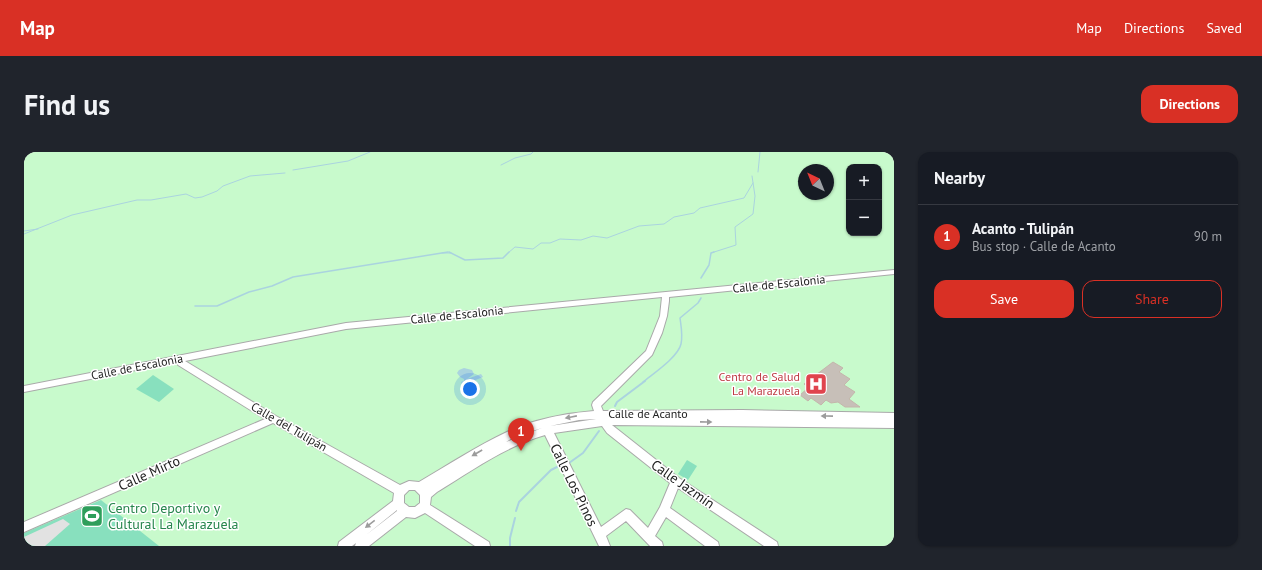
<!DOCTYPE html>
<html lang="en">
<head>
<meta charset="utf-8">
<style>
  :root { --surface:#171b24; --page:#20242c; --text:#f1f3f6; --muted:#9ea1a6; --line:#363941; --accent:#d93025 }
  body { margin:0; font-family:"PT Sans",sans-serif; background:var(--page); color:var(--text) }
  .controls { position:absolute; right:12px; top:12px; display:grid; overflow:hidden; border-radius:8px; box-shadow:0 1px 3px #0004 }
  .controls button { width:36px; height:36px; display:grid; place-items:center; padding:0; border:0; border-bottom:1px solid var(--line); background:var(--surface); color:var(--text); font:20px sans-serif }
  .compass { position:absolute; left:774px; top:12px; width:36px; height:36px; border-radius:50%; background:var(--surface); box-shadow:0 1px 3px #0004; rotate:317deg }
  .you { position:absolute; left:446px; top:237px; width:14px; height:14px; margin:-10px; border:3px solid #fff; border-radius:50%; background:#1a73e8; box-shadow:0 0 0 6px #1a73e833 }
  .badge { display:grid; place-items:center; width:26px; height:26px; border-radius:50%; background:var(--accent); color:#fff; font-size:13px; font-weight:700 }
  .pin { position:absolute; translate:-50% -33px; filter:drop-shadow(0 1px 2px #0008) }
  .pin::after { content:''; position:absolute; top:21px; width:14px; height:12px; background:inherit; clip-path:polygon(0 0,100% 0,50% 100%) }
  .list { margin:0; padding:0; list-style:none }
  h2 { display:flex; justify-content:space-between; align-items:center; height:52px; margin:0; padding:0 16px; font-size:17px }
  h2 small { font-size:13px; font-weight:400; color:var(--muted) }
  .list li { display:grid; grid-template-columns:26px 1fr auto; gap:12px; align-items:center; box-sizing:border-box; height:64px; padding:0 16px; border-top:1px solid var(--line) }
  .list b { display:block; font-size:15px; white-space:nowrap }
  .list p { margin:0; font-size:13px; white-space:nowrap; color:var(--muted) }
  .list em { font-size:13px; font-style:normal; color:var(--muted) }
  .actions { display:flex; gap:8px; padding:12px 16px }
  .actions a { flex:1; padding:9px 0; border:1px solid var(--accent); border-radius:12px; text-align:center; font-size:14px; color:var(--accent) }
  .actions .main { background:var(--accent); color:#fff }
  .map { position:relative; flex:none; width:870px; height:394px; overflow:hidden; border-radius:12px }
  header { display:flex; align-items:center; gap:24px; box-sizing:border-box; height:56px; padding:0 20px; background:var(--accent); color:#fff }
  header strong { font-size:19px }
  nav { display:flex; gap:22px; margin-inline-start:auto; font-size:14px }
  .intro { display:flex; align-items:center; justify-content:space-between; box-sizing:border-box; height:96px; padding:0 24px }
  h1 { margin:0; font-size:28px }
  .button { padding:10px 18px; border-radius:12px; background:var(--accent); color:#fff; font-size:14px; font-weight:700 }
  main { display:flex; gap:24px; padding:0 24px }
  aside { flex:1; background:var(--surface); border-radius:12px; box-shadow:0 1px 3px #0004 }
  .map>svg:first-child { display:block }
</style>
</head>
<body>
<header>
<strong>Map</strong>
<nav><a>Map</a><a>Directions</a><a>Saved</a></nav>
</header>
<div class="intro"><h1>Find us</h1><a class="button">Directions</a></div>
<main>
<div class="map">
<svg width="870" height="394" viewBox="0 0 870 394">
  <rect width="100%" height="100%" fill="#f2efe9"/>
  <path fill="#c8facc" fill-rule="evenodd" d="M0 0H870V394H0ZM825 15H855V81H825ZM780 18H804V42H780Z"/>
  <g fill="#88e0be">
    <polygon points="129,223 150,237 135,250 112,237"/>
    <polygon points="663,308 673,314 664,328 654,322"/>
    <polygon points="77,348 135,394 0,394 0,381"/>
  </g>
  <polygon fill="#e2e2e2" points="39,367 46,372 21,394 0,394 0,385"/>
  <polygon fill="#aad3df" points="440,216 448,218 450,222 443,227 457,222 459,225 439,233 437,230 440,229 440,227 436,225 433,221 435,218"/>
  <g fill="none" stroke-linecap="round" stroke-linejoin="round">
    <g stroke="#aad3df" stroke-width="1">
      <polyline points="477,13 491,6 507,2 509,0"/>
      <polyline points="269,18 324,9 346,0"/>
      <polyline points="734,20 736,0"/>
      <polyline points="0,79 14,77"/>
      <polyline points="0,82 48,63 113,48 127,48 162,42 171,46 178,45 193,39 199,34 226,24 261,21"/>
      <polyline points="418,101 427,101"/>
      <polyline points="484,101 491,95 509,97 517,91 526,91 536,87 557,88 569,84 583,86 615,74 640,72 650,65 670,61 676,56 720,46 729,31"/>
      <polyline points="687,101 712,93 711,75 729,62 731,44 728,24"/>
    </g>
    <g stroke="#aad3df" stroke-width="1.5">
      <polyline points="425,100 441,108 479,106 485,100"/>
      <polyline points="677,126 685,113 687,101 690,100"/>
      <polyline points="171,154 193,154 225,140 248,134 269,125 424,100"/>
      <path d="M619 230C630 221 654 205 657 192 659 183 657 174 656 166L674 151 677 146"/>
    </g>
    <g stroke="#aad3df" stroke-width="2">
      <polyline points="591,254 593,250 621,229"/>
      <polyline points="545,311 559,301 575,279"/>
      <polyline points="492,359 495,350 527,318 533,315"/>
      <polyline points="486,394 486,386 491,366"/>
    </g>
  </g>
  <polygon fill="#c7bfb8" stroke="#c4b6ab" points="809,210 819,216 815,220 826,227 820,233 831,240 825,247 836,255 821,255 814,250 807,251 802,248 797,253 787,246 784,249 776,243 784,236 780,232"/>
  <g fill="none" stroke-linecap="round" stroke-linejoin="round">
    <g stroke="#a9a9a9" stroke-width="2">
      <path id="minor" d="M870 118V122L645 145V149L643 164 638 181 628 203 577 254 579 259 718 258 870 261V276L588 273 655 326 753 390 754 394H740L654 336 646 356 694 390 695 394H681L642 365 631 384 638 390 639 394H626L602 369 582 384 586 394H575L521 283C482 294 447 319 413 340L407 345 406 353 465 390 466 394H451L401 361 391 366 382 365 345 394H331L332 391 328 394H314L315 390 369 349 370 341 249 271 0 380V370L241 267 154 213 153 210 0 240V234L322 171ZM638 145 636 164 622 199 569 250 568 253 570 259C544 261 506 268 483 280 453 294 424 313 395 330L385 329 376 333 252 264 161 209 322 177ZM572 267 526 274 555 268ZM578 274 583 281 646 331 636 355 624 376 606 358 602 357 577 375 530 281ZM518 276 482 290 490 285ZM385 338H391L396 343V351L391 355H385L380 351V343ZM373 358V359L342 383Z"/>
    </g>
    <use href="#minor" fill="#fff" fill-rule="evenodd"/>
  </g>
  <defs><path id="oneway-solid" d="M-6-.8H1V-3.2L6.5 0L1 3.2V.8H-6Z"/></defs>
  <g fill="#9c9c9c">
    <use href="#oneway-solid" transform="translate(803 264) rotate(-179)"/>
    <use href="#oneway-solid" transform="translate(547 265) rotate(169)"/>
    <use href="#oneway-solid" transform="translate(682 270) rotate(1)"/>
    <use href="#oneway-solid" transform="translate(453 301) rotate(150)"/>
    <use href="#oneway-solid" transform="translate(346 372) rotate(142)"/>
  </g>
  <defs>
    <g id="hospital-square" transform="scale(1.15)"><rect x="-9" y="-9" width="18" height="18" rx="4" fill="#e0444e" stroke="#fff"/><path d="M-5-5h3v3.5h4V-5h3V5h-3V1.5h-4V5h-3Z" fill="#fff"/></g>
    <g id="stadium-square" transform="scale(1.15)"><rect x="-9" y="-9" width="18" height="18" rx="4" fill="#2e9e5b" stroke="#fff"/><path d="M0-5a6.5 5 0 1 0 0 10a6.5 5 0 1 0 0-10ZM-3.5-1.8h7v3.6h-7Z" fill="#fff"/></g>
  </defs>
  <g fill-rule="evenodd">
    <use href="#hospital-square" x="792" y="232"/>
    <use href="#stadium-square" x="68" y="364"/>
  </g>
  <g text-anchor="middle" stroke-width="3" stroke-linejoin="round" paint-order="stroke">
    <g font-size="12" fill="#222" stroke="#fff">
      <text transform="translate(755 132) rotate(-6)" y="4">Calle de Escalonia</text>
      <text transform="translate(433 163) rotate(-6)" y="4">Calle de Escalonia</text>
      <text transform="translate(113 215) rotate(-11)" y="4">Calle de Escalonia</text>
      <text x="624" y="266">Calle de Acanto</text>
      <text transform="translate(265 275) rotate(30)" y="4">Calle del Tulipán</text>
    </g>
    <g font-size="12" fill="#be3a42" stroke="#fff" text-anchor="end">
      <text x="776" y="229">Centro de Salud<tspan x="776" dy="14">La Marazuela</tspan></text>
    </g>
    <g font-size="14" fill="#222" stroke="#fff">
      <text transform="translate(125 321) rotate(-24)" y="5">Calle Mirto</text>
      <text transform="translate(659 332) rotate(35)" y="5">Calle Jazmín</text>
      <text transform="translate(550 333) rotate(64)" y="5">Calle Los Pinos</text>
    </g>
    <g font-size="14" fill="#27864d" stroke="#fff" text-anchor="start">
      <text x="84" y="361">Centro Deportivo y<tspan x="84" dy="16">Cultural La Marazuela</tspan></text>
    </g>
  </g>
</svg>
<div class="controls">
<button>+</button>
<button>−</button>
</div>
<svg class="compass" viewBox="-18 -18 36 36"><path d="M0-13l5 13h-10z" fill="#e53935"/><path d="M0 13l5-13h-10z" fill="#9ea1a6"/></svg>
<div class="you"></div>
<div class="pin badge" style="left:497px;top:299px">1</div>
</div>
<aside>
<h2>Nearby<small></small></h2>
<ul class="list">
<li><span class="badge">1</span><div><b>Acanto - Tulipán</b><p>Bus stop · Calle de Acanto</p></div><em>90 m</em></li>
</ul>
<div class="actions"><a class="main">Save</a><a>Share</a></div>
</aside>
</main>
</body>
</html>
